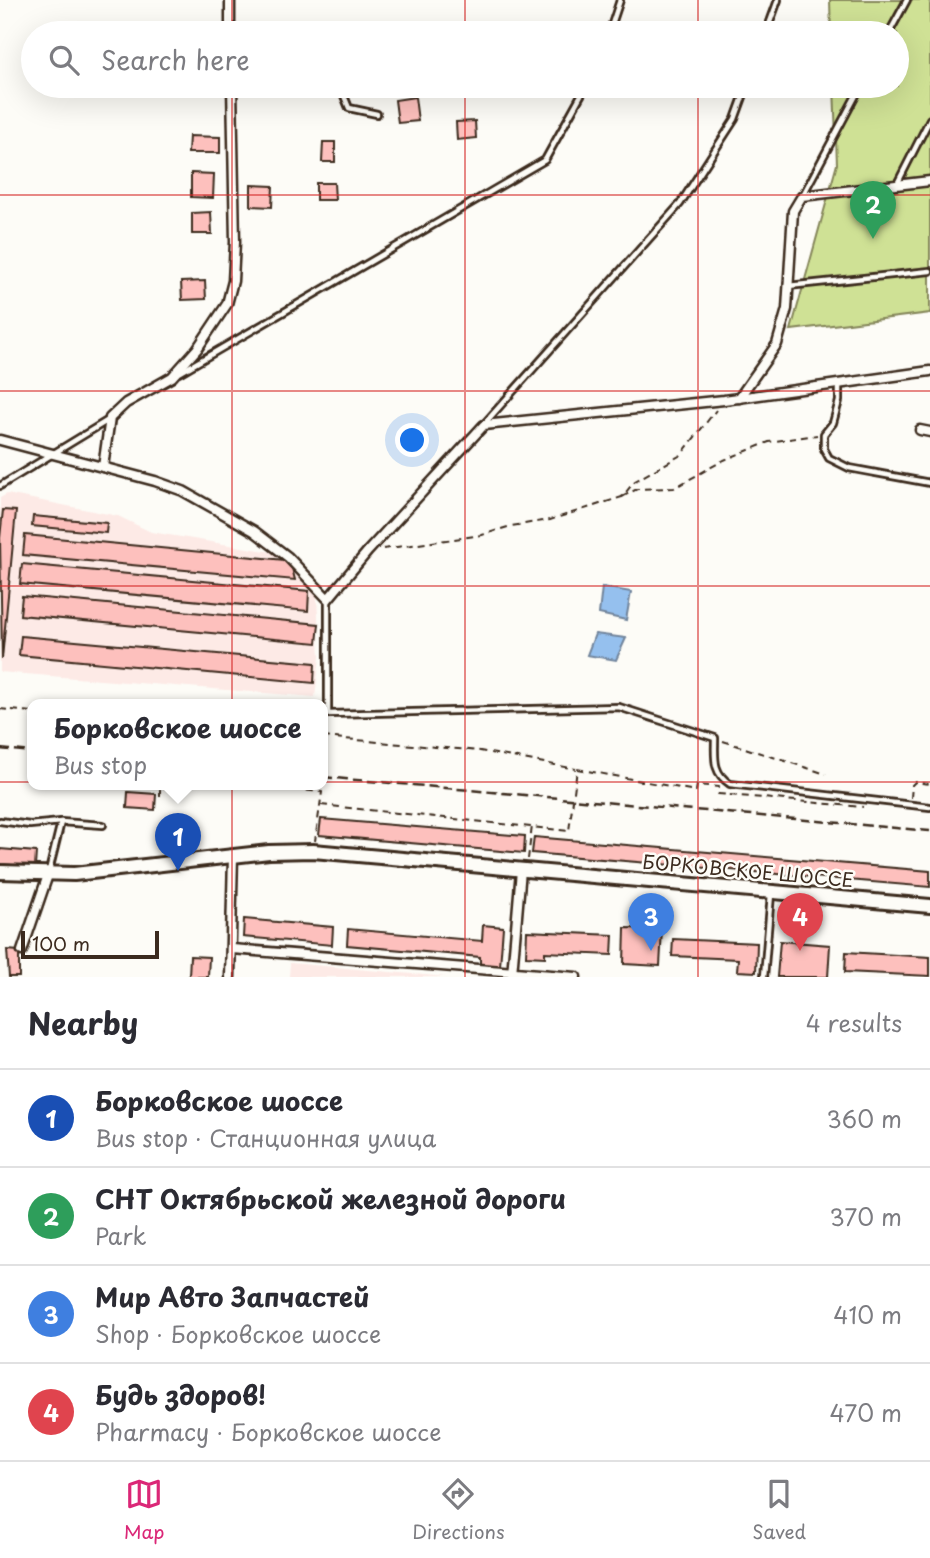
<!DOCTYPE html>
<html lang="en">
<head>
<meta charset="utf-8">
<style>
  :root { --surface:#fff; --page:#f2f2f3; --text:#2b2b33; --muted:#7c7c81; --line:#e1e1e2; --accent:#db2777 }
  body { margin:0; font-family:"Playpen Sans",sans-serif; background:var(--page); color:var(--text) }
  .scale { position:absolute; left:21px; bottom:18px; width:138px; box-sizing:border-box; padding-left:7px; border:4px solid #3b2a1e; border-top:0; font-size:19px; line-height:24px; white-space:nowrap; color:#3b2a1e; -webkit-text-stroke:5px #fdfcf7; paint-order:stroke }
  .you { position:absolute; left:413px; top:441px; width:24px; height:24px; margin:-18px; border:5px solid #fff; border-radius:50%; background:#1a73e8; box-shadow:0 0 0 10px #1a73e833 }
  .badge { display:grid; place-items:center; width:46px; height:46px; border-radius:50%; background:var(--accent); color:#fff; font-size:23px; font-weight:700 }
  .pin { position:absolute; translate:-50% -58px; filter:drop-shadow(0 2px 4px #0008) }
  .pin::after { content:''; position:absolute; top:37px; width:24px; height:21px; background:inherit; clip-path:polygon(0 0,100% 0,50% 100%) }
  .popup { position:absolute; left:27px; top:699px; width:301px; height:91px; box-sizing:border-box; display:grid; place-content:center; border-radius:14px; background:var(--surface); filter:drop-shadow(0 2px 5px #0005); font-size:23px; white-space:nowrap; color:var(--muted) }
  .popup b { font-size:26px; color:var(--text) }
  .popup::after { content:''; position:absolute; left:50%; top:100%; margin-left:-14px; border:14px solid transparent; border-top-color:var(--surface) }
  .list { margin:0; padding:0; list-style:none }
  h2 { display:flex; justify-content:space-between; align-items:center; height:91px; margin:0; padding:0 28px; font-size:30px }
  h2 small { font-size:23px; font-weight:400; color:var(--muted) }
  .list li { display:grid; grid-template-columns:46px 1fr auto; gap:21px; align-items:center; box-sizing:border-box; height:98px; padding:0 28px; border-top:2px solid var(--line) }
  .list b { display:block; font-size:26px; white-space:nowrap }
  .list p { margin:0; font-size:23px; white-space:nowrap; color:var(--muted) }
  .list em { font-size:23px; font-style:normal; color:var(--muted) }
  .icon { flex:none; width:38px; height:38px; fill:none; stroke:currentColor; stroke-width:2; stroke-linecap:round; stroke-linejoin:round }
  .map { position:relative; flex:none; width:930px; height:977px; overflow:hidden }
  .search { position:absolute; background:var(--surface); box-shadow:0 7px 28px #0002; left:21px; right:21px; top:21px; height:77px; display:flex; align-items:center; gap:18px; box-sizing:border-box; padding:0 24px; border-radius:38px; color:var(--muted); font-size:26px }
  .sheet { height:483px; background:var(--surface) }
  nav { display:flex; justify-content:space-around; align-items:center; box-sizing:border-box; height:98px; border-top:2px solid var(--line); background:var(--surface); font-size:19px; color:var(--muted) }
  nav a { display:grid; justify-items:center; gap:4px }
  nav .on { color:var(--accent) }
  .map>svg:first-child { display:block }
</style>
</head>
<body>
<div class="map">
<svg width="930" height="977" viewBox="0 0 930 977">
  <rect width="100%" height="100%" fill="#fdfcf7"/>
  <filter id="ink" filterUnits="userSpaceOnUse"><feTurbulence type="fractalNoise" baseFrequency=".0143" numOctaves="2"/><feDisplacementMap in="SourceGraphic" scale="14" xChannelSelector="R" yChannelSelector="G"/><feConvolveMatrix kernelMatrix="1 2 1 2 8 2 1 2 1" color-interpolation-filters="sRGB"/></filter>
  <g filter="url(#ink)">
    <g fill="#fdeae6">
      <polygon points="7,494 118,516 151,532 284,554 328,599 317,597 320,657 315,697 0,672 0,498"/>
      <polygon points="290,963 446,977 289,977"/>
    </g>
    <polygon fill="#cfe195" stroke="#85865a" stroke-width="2" points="830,0 930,0 930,313 791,330 837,164 834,86 897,86 897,33 831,33"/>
    <g fill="#95c0ee" stroke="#71849b" stroke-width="2">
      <polygon points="602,587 631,592 626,620 599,614"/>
      <polygon points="595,634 626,638 616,660 587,655"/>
    </g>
    <g fill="#fdc0bd" stroke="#3b2a1e" stroke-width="2">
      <polygon points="415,97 418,121 398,123 395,100"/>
      <polygon points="475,121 476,138 457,140 456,122"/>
      <polygon points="189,136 220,137 220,153 188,153"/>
      <polygon points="323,142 335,142 335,162 322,162"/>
      <polygon points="191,173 214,174 213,198 191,197"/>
      <polygon points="316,183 334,183 335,200 316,200"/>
      <polygon points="251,185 273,186 272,207 251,206"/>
      <polygon points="211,212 212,234 192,234 192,213"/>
      <polygon points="205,281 206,299 182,300 181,282"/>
      <polygon points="3,510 16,511 2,659 0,538"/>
      <polygon points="33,516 107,523 106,533 32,526"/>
      <polygon points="25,535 285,560 292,568 295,580 23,555"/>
      <polygon points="22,564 309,591 308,611 20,584"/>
      <polygon points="22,596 319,624 317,643 20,615"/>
      <polygon points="21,636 315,663 314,683 19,655"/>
      <polygon points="128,792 156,794 155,810 127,808"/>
      <polygon points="321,819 525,836 524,853 319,835"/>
      <polygon points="534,837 930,871 930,887 532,853"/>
      <polygon points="0,849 36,852 35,867 0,864"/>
      <polygon points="244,919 333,927 332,945 243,937"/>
      <polygon points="483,925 503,927 500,966 480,964 480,957 347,945 348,929 482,941"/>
      <polygon points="625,928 662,929 660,966 624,964"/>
      <polygon points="527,931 613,935 612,955 545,952 545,957 526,956"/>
      <polygon points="673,939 757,943 756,972 737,971 738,959 672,956"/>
      <polygon points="780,941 830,945 828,977 777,977"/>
      <polygon points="7,950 19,951 19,977 9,977"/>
      <polygon points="846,952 930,957 930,976 845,972"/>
      <polygon points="190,956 209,957 208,977 189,977"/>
    </g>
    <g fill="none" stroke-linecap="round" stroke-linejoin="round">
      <g stroke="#3b2a1e" stroke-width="10">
        <g id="lane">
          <polyline points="396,33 409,30"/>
          <polyline points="609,33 620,0"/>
          <polyline points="766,33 778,0"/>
          <polyline points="889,33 907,0"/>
          <polyline points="340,86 349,108 377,114"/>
          <polyline points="897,184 930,119"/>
          <polyline points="803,195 861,86"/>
          <polyline points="788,286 930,271"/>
          <polyline points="179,373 545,160 586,86"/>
          <polyline points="839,385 839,401 833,423 824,434 824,449 829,458 849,468 930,483"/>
          <polyline points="484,424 680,204 735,119 747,86"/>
          <polyline points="0,486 110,419"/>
          <path d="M328 599V714L619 707 715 738C715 758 712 772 730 784L930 807"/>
          <polyline points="0,821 30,825 61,822 103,825"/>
          <polyline points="49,871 61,822"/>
          <polyline points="764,977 771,894"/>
        </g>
      </g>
      <g stroke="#3b2a1e" stroke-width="13">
        <g id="street">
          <polyline points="230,0 230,33"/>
          <polyline points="739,398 777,344 787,309 793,211 802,196 930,181"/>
          <polyline points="920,430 930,432"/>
          <polyline points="0,440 155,481 183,491 254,531 288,557 328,599 368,551 484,425 724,400 930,371"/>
          <polyline points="103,467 110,418 126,403 172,377 197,349 227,304 233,281 235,242 232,86"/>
          <polyline points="232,949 576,977"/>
          <polyline points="22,951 48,875"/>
          <polyline points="512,974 521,870"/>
          <polyline points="230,977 233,856"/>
        </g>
      </g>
      <g stroke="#3b2a1e" stroke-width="18">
        <polyline id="secondary" points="0,872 74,874 269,852 313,851 930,906"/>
      </g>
      <g stroke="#3b2a1e" stroke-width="2" stroke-dasharray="7 5" stroke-linecap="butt">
        <polyline points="622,497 637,489 674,488 724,460 769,442 817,435"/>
        <polyline points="383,549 482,535 511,526 550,520 622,497 635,481 681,455 716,410"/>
        <polyline points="0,709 33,712"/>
        <polyline points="323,737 480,751 576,769"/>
        <polyline points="723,741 826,774"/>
        <polyline points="323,777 326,738"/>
        <polyline points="247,785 322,792 315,841"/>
        <polyline points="160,796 160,785"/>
        <polyline points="911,798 912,785 915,782 930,784"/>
        <polyline points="321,805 569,831 577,769 696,791 697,785 719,787 718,794 863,807"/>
        <polyline points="528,859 532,826"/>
      </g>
      <use href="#lane" stroke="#fdfcf7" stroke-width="4.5"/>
      <use href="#street" stroke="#fdfcf7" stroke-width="8"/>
      <use href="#secondary" stroke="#fdfcf7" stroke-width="12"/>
      <g stroke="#3b2a1e" stroke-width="2.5" stroke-dasharray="10 5" stroke-linecap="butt">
        <polyline points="0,749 33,752"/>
        <polyline points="323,777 930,831"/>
      </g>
    </g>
  </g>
  <path fill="none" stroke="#d62828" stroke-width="2" stroke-opacity="0.55" d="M232 0V33M465 0V33M698 0V33M232 86V977M465 86V977M698 86V977M0 195H930M0 391H930M0 586H930M0 782H930"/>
  <g text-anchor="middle" stroke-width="5" stroke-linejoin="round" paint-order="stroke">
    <g font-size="19" fill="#3b2a1e" stroke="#fdfcf7">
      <text transform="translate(748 871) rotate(5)" y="7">БОРКОВСКОЕ ШОССЕ</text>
    </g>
  </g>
</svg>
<div class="scale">100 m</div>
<div class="you"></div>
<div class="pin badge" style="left:178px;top:871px;background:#1a4fb4">1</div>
<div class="popup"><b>Борковское шоссе</b>Bus stop</div>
<div class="pin badge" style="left:873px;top:239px;background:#2e9e5b">2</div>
<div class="pin badge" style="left:651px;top:951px;background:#3f7fe0">3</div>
<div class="pin badge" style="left:800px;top:951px;background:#e0444e">4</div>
<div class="search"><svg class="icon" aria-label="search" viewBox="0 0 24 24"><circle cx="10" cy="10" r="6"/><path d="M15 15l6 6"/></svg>Search here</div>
</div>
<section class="sheet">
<h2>Nearby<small>4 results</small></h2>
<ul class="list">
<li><span class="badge" style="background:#1a4fb4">1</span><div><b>Борковское шоссе</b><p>Bus stop · Станционная улица</p></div><em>360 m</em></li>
<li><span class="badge" style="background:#2e9e5b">2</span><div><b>СНТ Октябрьской железной дороги</b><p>Park</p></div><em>370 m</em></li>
<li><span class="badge" style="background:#3f7fe0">3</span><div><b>Мир Авто Запчастей</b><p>Shop · Борковское шоссе</p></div><em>410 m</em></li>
<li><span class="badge" style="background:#e0444e">4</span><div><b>Будь здоров!</b><p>Pharmacy · Борковское шоссе</p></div><em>470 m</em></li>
</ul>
</section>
<nav>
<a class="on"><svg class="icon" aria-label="map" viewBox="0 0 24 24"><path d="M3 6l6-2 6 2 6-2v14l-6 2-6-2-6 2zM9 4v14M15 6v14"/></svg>Map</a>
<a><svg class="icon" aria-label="directions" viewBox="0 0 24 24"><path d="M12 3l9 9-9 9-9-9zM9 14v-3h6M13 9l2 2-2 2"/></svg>Directions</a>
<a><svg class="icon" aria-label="saved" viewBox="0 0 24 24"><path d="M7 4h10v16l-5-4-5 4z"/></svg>Saved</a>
</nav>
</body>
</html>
